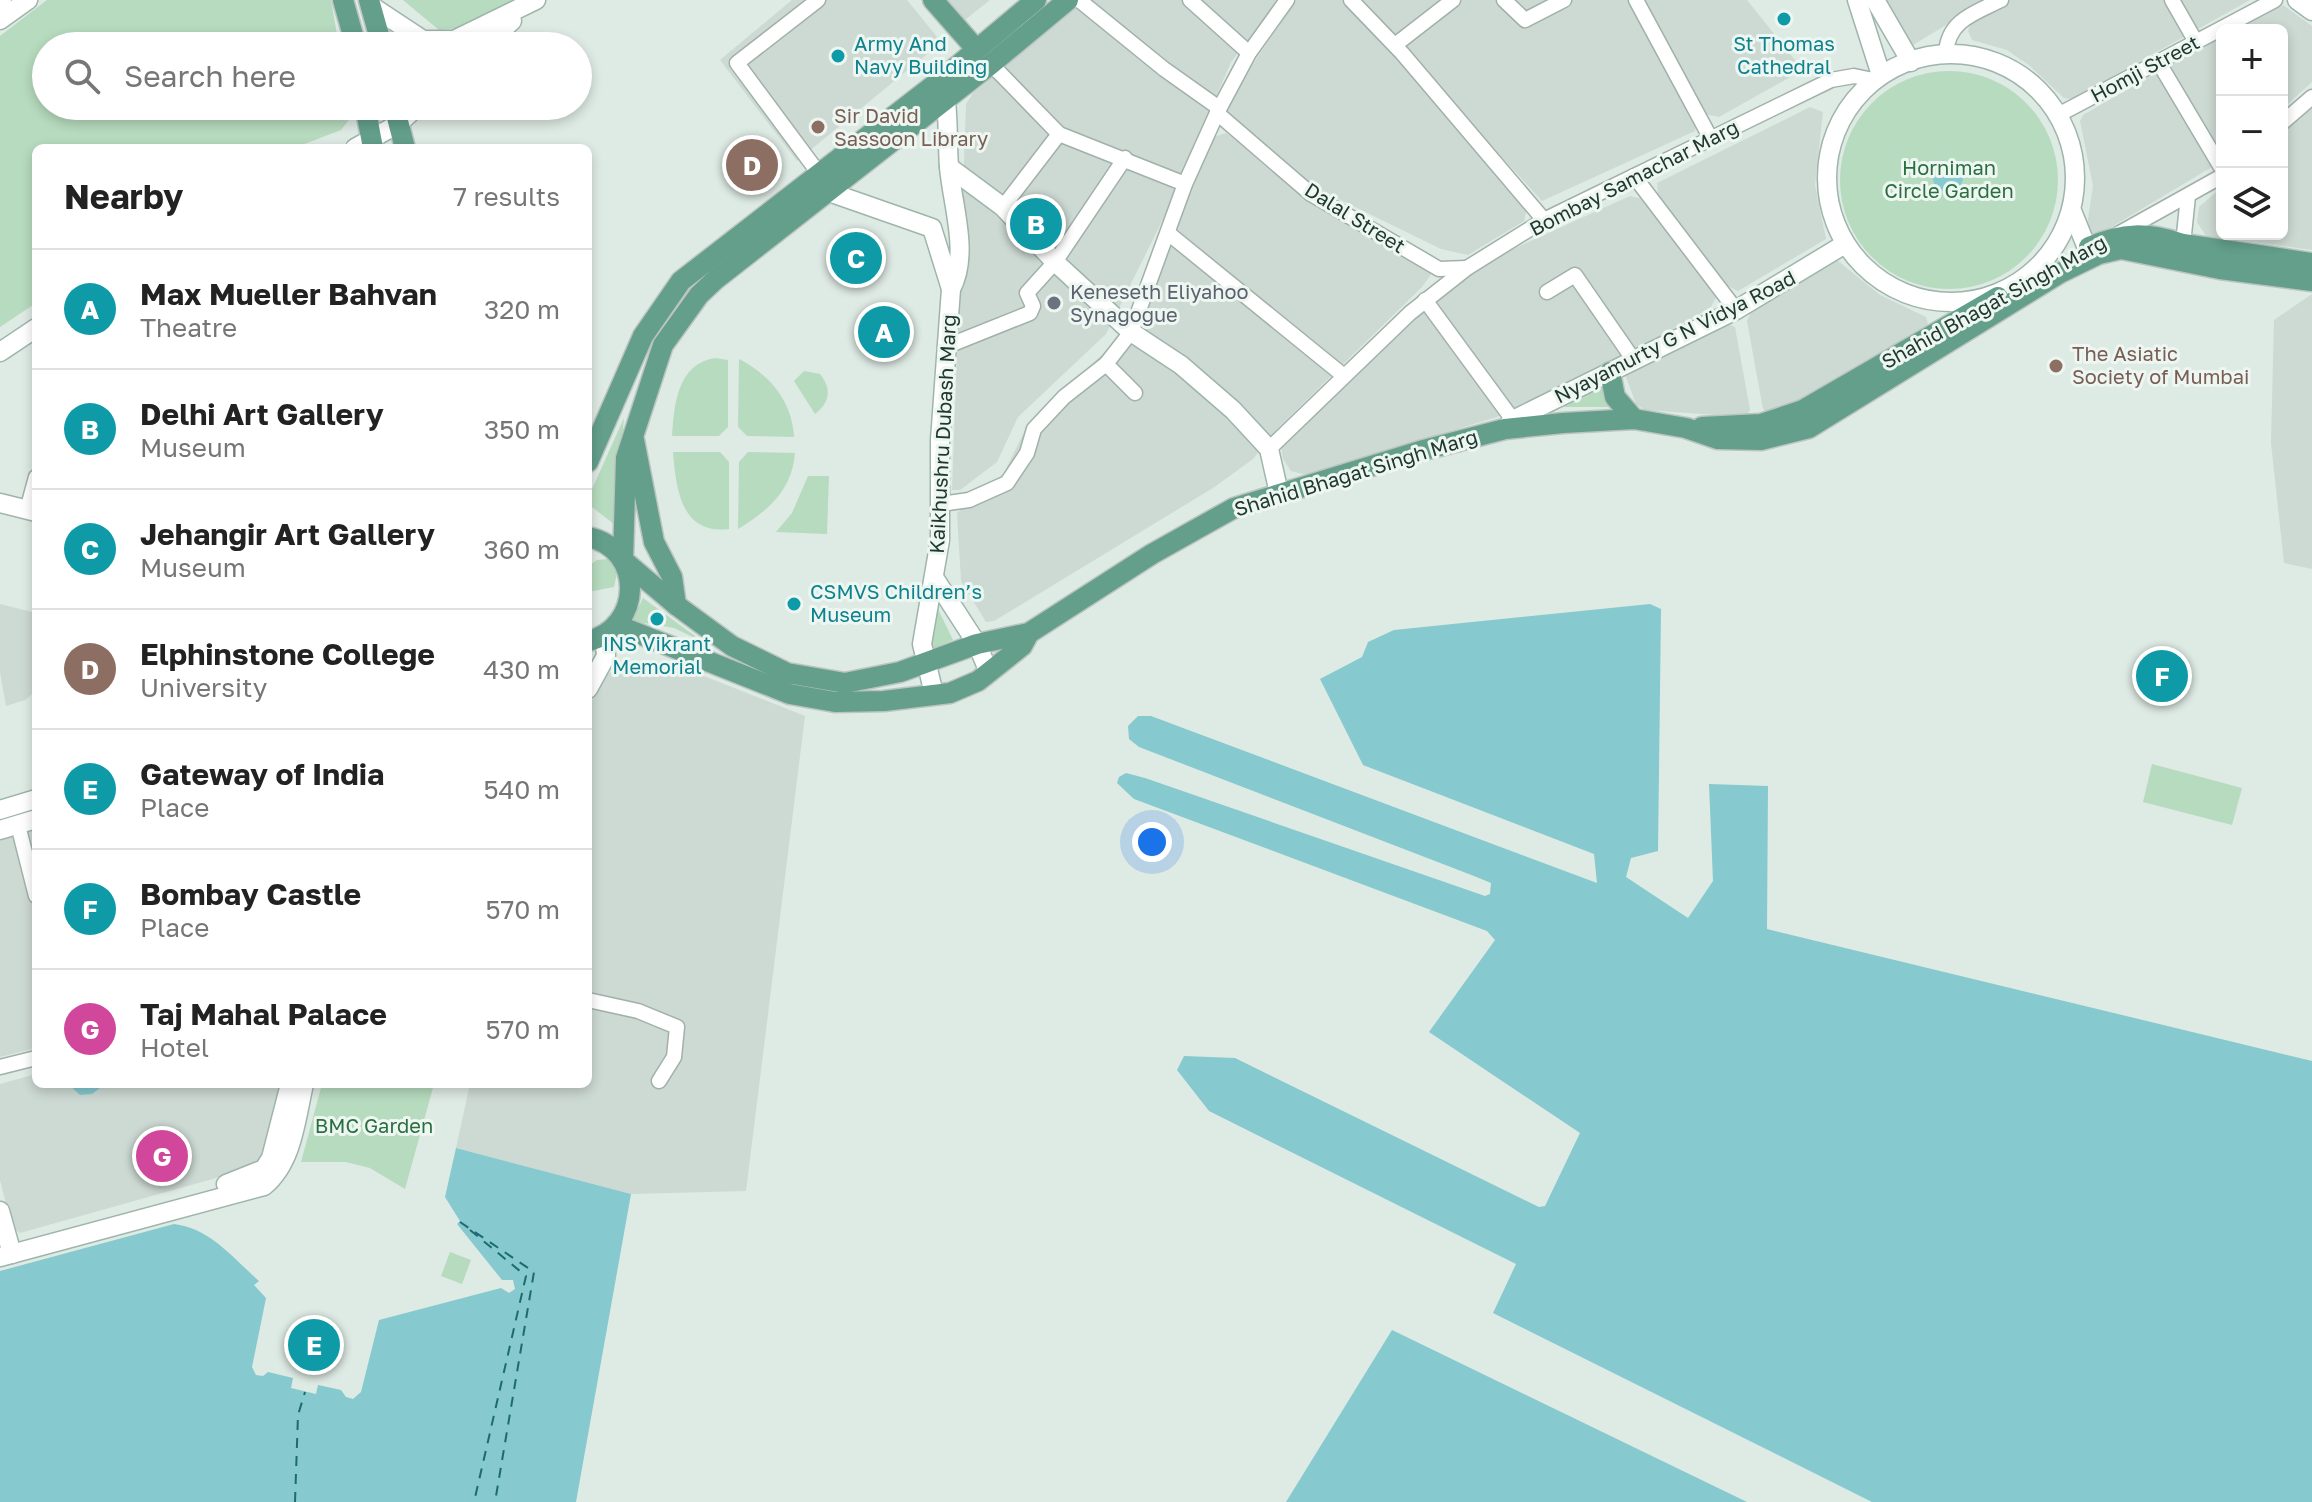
<!DOCTYPE html>
<html lang="en">
<head>
<meta charset="utf-8">
<style>
  :root { --surface:#fff; --page:#f2f2f2; --text:#222; --muted:#767676; --line:#e0e0e0; --accent:#ea580c }
  body { margin:0; font-family:"Golos Text",sans-serif; background:var(--page); color:var(--text) }
  .controls { position:absolute; right:24px; top:24px; display:grid; overflow:hidden; border-radius:12px; box-shadow:0 4px 12px #0003 }
  .controls button { width:72px; height:72px; display:grid; place-items:center; padding:0; border:0; border-bottom:2px solid var(--line); background:var(--surface); color:var(--text); font:40px sans-serif }
  .you { position:absolute; left:1152px; top:842px; width:28px; height:28px; margin:-20px; border:6px solid #fff; border-radius:50%; background:#1a73e8; box-shadow:0 0 0 12px #1a73e833 }
  .badge { display:grid; place-items:center; width:52px; height:52px; border-radius:50%; background:var(--accent); color:#fff; font-size:26px; font-weight:700 }
  .pin { position:absolute; translate:-50% -50%; border:4px solid #fff; box-shadow:0 2px 8px #0006 }
  .list { margin:0; padding:0; list-style:none }
  h2 { display:flex; justify-content:space-between; align-items:center; height:104px; margin:0; padding:0 32px; font-size:34px }
  h2 small { font-size:26px; font-weight:400; color:var(--muted) }
  .list li { display:grid; grid-template-columns:52px 1fr auto; gap:24px; align-items:center; box-sizing:border-box; height:120px; padding:0 32px; border-top:2px solid var(--line) }
  .list b { display:block; font-size:30px; white-space:nowrap }
  .list p { margin:0; font-size:26px; white-space:nowrap; color:var(--muted) }
  .list em { font-size:26px; font-style:normal; color:var(--muted) }
  .icon { flex:none; width:44px; height:44px; fill:none; stroke:currentColor; stroke-width:2; stroke-linecap:round; stroke-linejoin:round }
  .map { position:relative; flex:none; width:2312px; height:1502px; overflow:hidden }
  .search { position:absolute; background:var(--surface); box-shadow:0 4px 12px #0003; left:32px; top:32px; width:560px; height:88px; display:flex; align-items:center; gap:20px; box-sizing:border-box; padding:0 28px; border-radius:44px; color:var(--muted); font-size:30px }
  .panel { position:absolute; background:var(--surface); box-shadow:0 4px 12px #0003; left:32px; top:144px; width:560px; height:944px; border-radius:12px }
  .map>svg:first-child { display:block }
</style>
</head>
<body>
<div class="map">
<svg width="2312" height="1502" viewBox="0 0 2312 1502">
  <rect width="100%" height="100%" fill="#deeae4"/>
  <g fill="#cdd9d3">
    <polygon points="792,0 907,0 938,38 938,45 797,161 720,60"/>
    <polygon points="943,0 990,0 961,23"/>
    <polygon points="1085,0 1279,0 1231,62 1163,219 1106,334 1018,417 997,462 960,490 952,490 966,104 973,93"/>
    <polygon points="1296,0 1344,0 1400,56 1527,208 1524,221 1468,255 1441,249 1300,180 1222,110"/>
    <polygon points="1358,0 1629,0 1696,121 1695,131 1542,201"/>
    <polygon points="1644,0 1747,0 1803,70 1719,117 1705,114"/>
    <polygon points="1881,0 1987,0 1913,45"/>
    <polygon points="2009,0 2250,0 2072,99 2064,98 2030,66 2007,50 1972,40 1968,31 1972,19"/>
    <polygon points="2283,5 2312,26 2312,82 2282,109 2282,30 2231,30"/>
    <polygon points="2222,35 2222,161 2098,235 2086,232 2093,186 2080,121 2083,115"/>
    <polygon points="1810,107 1823,112 1815,185 1826,239 1738,291 1728,286 1658,194 1657,183"/>
    <polygon points="2312,108 2312,250 2206,236 2197,222 2199,207 2222,187 2222,234 2282,234 2282,134"/>
    <polygon points="1226,133 1319,204 1434,270 1422,287 1278,428 1253,459 1213,488 994,621 986,622 961,581 957,513 1004,473 1028,424 1143,316 1210,138"/>
    <polygon points="1630,196 1643,199 1717,296 1710,308 1597,371 1497,417 1306,475 1291,471 1283,459 1281,445 1436,299 1502,254"/>
    <polygon points="1837,260 1880,295 1926,317 1928,324 1774,417 1763,409 1747,321 1754,306"/>
    <polygon points="2312,294 2312,569 2284,563 2271,443 2274,320"/>
    <polygon points="1723,322 1735,327 1750,410 1746,417 1645,410 1636,404 1626,377 1632,366"/>
    <polygon points="0,604 36,613 36,691 25,700 6,706 0,672"/>
    <polygon points="640,661 681,667 805,716 746,1191 631,1194 456,1148 470,1084 588,1084 588,703 609,673"/>
    <polygon points="36,823 36,1048 0,1057 0,835"/>
    <polygon points="36,1074 36,1084 280,1084 268,1158 259,1166 20,1233 12,1227 0,1180 0,1084"/>
  </g>
  <g fill="#b7dbbe">
    <polygon points="47,0 331,0 339,46 46,46 46,106 349,106 351,117 341,130 294,148 36,148 36,303 0,327 0,36"/>
    <polygon points="403,0 513,0 468,27 439,30"/>
    <circle cx="1949" cy="180" r="109"/>
    <path d="M715 358 728 360V427L719 436H672C674 403 678 364 715 358Z"/>
    <path d="M739 359C770 375 792 401 794 437L747 436 738 427Z"/>
    <path d="M804 371 820 374C832 389 830 402 815 414L794 381Z"/>
    <polygon points="1605,383 1613,407 1562,407"/>
    <polygon points="624,418 614,524 588,504 588,498"/>
    <path d="M673 452H720L729 462V529C681 535 676 489 673 452Z"/>
    <path d="M748 452 795 453C792 490 768 511 738 529L739 462Z"/>
    <polygon points="808,476 829,476 827,534 776,532 792,513"/>
    <polygon points="608,559 617,573 614,587 588,592 588,566 597,560"/>
    <polygon points="643,598 695,636 695,638 674,628 632,621"/>
    <polygon points="936,605 953,640 929,650"/>
    <polygon points="2152,764 2242,788 2232,825 2143,802"/>
    <polygon points="322,1084 434,1084 405,1189 370,1168 346,1162 301,1162"/>
    <polygon points="450,1252 471,1260 462,1284 441,1276"/>
  </g>
  <g fill="#86c9cf">
    <circle cx="1948" cy="177" r="15"/>
    <polygon points="1650,604 1661,609 1658,851 1631,858 1626,877 1688,918 1713,881 1709,784 1768,786 1767,929 2312,1061 2312,1502 1872,1502 1493,1313 1516,1264 1209,1111 1177,1070 1184,1056 1235,1058 1539,1207 1545,1206 1580,1133 1429,1032 1495,940 1487,931 1134,799 1117,783 1119,777 1126,773 1145,778 1485,896 1490,894 1491,883 1474,876 1139,747 1129,739 1128,726 1138,716 1151,716 1597,883 1594,854 1363,765 1320,679 1362,657 1368,642 1394,630"/>
    <polygon points="68,1084 105,1084 92,1094 80,1095"/>
    <path d="M456 1148 631 1194 576 1502H0V1271L174 1224C210 1228 234 1259 259 1281L254 1285 266 1298 252 1367 256 1375 263 1376 268 1372 293 1378 291 1388 316 1394 318 1385 341 1390 346 1397 353 1399 361 1392 379 1320 501 1288 509 1293 515 1289 513 1280H502L457 1224 460 1221 445 1197Z"/>
    <polygon points="1392,1330 1747,1502 1286,1502"/>
  </g>
  <g fill="none" stroke-linecap="round" stroke-linejoin="round">
    <g stroke="#1c6b73" stroke-width="2" stroke-dasharray="10 8" stroke-linecap="butt">
      <polyline points="460,1222 534,1272 495,1502"/>
      <polyline points="470,1230 526,1276 474,1502"/>
      <polyline points="295,1502 298,1415 305,1392"/>
    </g>
    <g stroke="#a1b1aa" stroke-width="17">
      <g id="street">
        <polyline points="818,0 737,63 820,175"/>
        <polyline points="1079,0 1164,69 1219,108"/>
        <polyline points="1190,0 1249,53"/>
        <polyline points="1351,0 1402,53 1544,220"/>
        <polyline points="1504,0 1525,20 1564,0"/>
        <polyline points="1636,0 1711,139"/>
        <polyline points="2172,0 2196,42"/>
        <polyline points="1395,45 1453,0"/>
        <path d="M1946 53C1948 20 1975 13 2001 0"/>
        <polyline points="2159,63 2222,169"/>
        <polyline points="991,64 1059,134 1185,184"/>
        <polyline points="1217,113 1311,194 1439,269 1467,268"/>
        <polyline points="2058,115 2275,0"/>
        <polyline points="2282,123 2312,97"/>
        <polyline points="1634,176 1736,310"/>
        <polyline points="1003,207 1059,134"/>
        <polyline points="1168,233 1344,376"/>
        <polyline points="2118,234 2222,176"/>
        <polyline points="2183,244 2188,196"/>
        <polyline points="1547,292 1575,275 1633,359"/>
        <polyline points="1425,300 1513,420"/>
        <polyline points="945,347 1030,313 1033,306 1027,293 1055,262 1125,158"/>
        <polyline points="1106,364 1135,393"/>
        <polyline points="1269,449 1410,313 1467,268 1544,220 1831,80 1854,76 1873,80"/>
        <polyline points="941,504 969,500 1007,483 1027,453 1034,429 1064,397 1106,364 1131,332 1185,184 1217,113 1249,53 1287,0"/>
        <polyline points="27,510 36,477"/>
        <polyline points="18,825 36,896"/>
        <polyline points="588,1000 638,1011 677,1027 674,1057 659,1081"/>
        <polyline points="0,1067 36,1058"/>
      </g>
    </g>
    <g stroke="#9eb5ab" stroke-width="21">
      <g id="secondary">
        <polyline points="1857,0 1881,75"/>
        <polyline points="1875,0 1911,62"/>
        <polyline points="2297,0 2312,11"/>
        <polyline points="0,2 2,0"/>
        <polyline points="373,7 423,40 454,40 536,0"/>
        <polyline points="0,20 28,0"/>
        <polyline points="484,46 512,21"/>
        <circle cx="1951" cy="178" r="124"/>
        <path d="M944 86C949 113 947 140 949 167 952 204 970 254 951 289"/>
        <polyline points="355,148 398,124 418,106"/>
        <polyline points="949,167 1003,207 1055,262 1131,332 1181,365 1233,410 1269,449 1279,493"/>
        <polyline points="829,192 932,228 951,289 940,440 940,540 922,644 934,694"/>
        <polyline points="2072,211 2087,248"/>
        <polyline points="0,352 36,328"/>
        <polyline points="1505,429 1513,420 1736,310 1845,244"/>
        <polyline points="0,503 36,512"/>
        <polyline points="935,579 977,644 988,670"/>
        <polyline points="588,689 606,656 604,635"/>
        <polyline points="0,810 36,799"/>
        <polyline points="0,830 36,819"/>
        <polyline points="226,1184 264,1169 271,1158 290,1084"/>
        <polyline points="0,1211 12,1254"/>
        <path d="M0 1257 264 1186C293 1162 296 1119 304 1084"/>
      </g>
    </g>
    <g stroke="#bcc4c1" stroke-width="23">
      <g id="primary">
        <polyline points="343,0 356,46"/>
        <polyline points="369,0 382,46"/>
        <polyline points="933,0 976,49"/>
        <polyline points="1068,0 991,64 716,279 699,295 663,345 626,458 623,560 676,605 732,646 787,673 845,683 900,672 977,644 1029,633 1152,554 1234,508 1420,451 1505,429 1563,423 1634,419 1686,428 1718,439 1761,440 1809,428 2060,273 2099,254 2121,249 2220,269 2312,281"/>
        <polyline points="365,106 373,148"/>
        <polyline points="394,106 405,148"/>
        <path d="M2089 247C2124 232 2146 232 2183 244L2312 263"/>
        <polyline points="1610,372 1615,397 1634,419"/>
        <polyline points="1702,427 1761,424 1803,410 1998,297"/>
        <polyline points="634,440 654,542 672,577 676,605"/>
        <polyline points="588,462 643,336 681,281 943,78 1036,0"/>
        <path d="M588 537C645 549 643 628 588 641"/>
        <polyline points="617,625 790,694 835,702 884,701 950,693 978,681 1022,646 1029,633"/>
      </g>
    </g>
    <use href="#street" stroke="#fff" stroke-width="14"/>
    <use href="#secondary" stroke="#fff" stroke-width="18"/>
    <use href="#primary" stroke="#639f8b" stroke-width="20"/>
  </g>
  <g fill="#0f9aa8" stroke="#eef6f2" stroke-width="3">
    <circle cx="1784" cy="19" r="8"/>
    <circle cx="838" cy="56" r="8"/>
    <circle cx="794" cy="604" r="8"/>
    <circle cx="657" cy="619" r="8"/>
  </g>
  <g fill="#8d6e63" stroke="#eef6f2" stroke-width="3">
    <circle cx="818" cy="127" r="8"/>
    <circle cx="2056" cy="366" r="8"/>
  </g>
  <circle fill="#6b7280" stroke="#eef6f2" stroke-width="3" cx="1054" cy="303" r="8"/>
  <g text-anchor="middle" stroke-width="6" stroke-linejoin="round" paint-order="stroke">
    <g font-size="20" fill="#0d838f" stroke="#eef6f2" text-anchor="start">
      <text x="854" y="51">Army And<tspan x="854" dy="23">Navy Building</tspan></text>
      <text x="1784" y="51" text-anchor="middle">St Thomas<tspan x="1784" dy="23">Cathedral</tspan></text>
      <text x="810" y="599">CSMVS Children’s<tspan x="810" dy="23">Museum</tspan></text>
      <text x="657" y="651" text-anchor="middle">INS Vikrant<tspan x="657" dy="23">Memorial</tspan></text>
    </g>
    <g font-size="20" fill="#203930" stroke="#eef6f2">
      <text transform="translate(2145 69) rotate(-28)" y="7">Homji Street</text>
      <text transform="translate(1634 178) rotate(-27)" y="7">Bombay Samachar Marg</text>
      <text transform="translate(1355 218) rotate(32)" y="7">Dalal Street</text>
      <text transform="translate(1994 302) rotate(-29)" y="7">Shahid Bhagat Singh Marg</text>
      <text transform="translate(1675 337) rotate(-27)" y="7">Nyayamurty G N Vidya Road</text>
      <text transform="translate(943 434) rotate(-87)" y="7">Kaikhushru Dubash Marg</text>
      <text transform="translate(1356 473) rotate(-17)" y="7">Shahid Bhagat Singh Marg</text>
    </g>
    <g font-size="20" fill="#785e54" stroke="#eef6f2" text-anchor="start">
      <text x="834" y="123">Sir David<tspan x="834" dy="23">Sassoon Library</tspan></text>
      <text x="2072" y="361">The Asiatic<tspan x="2072" dy="23">Society of Mumbai</tspan></text>
    </g>
    <g font-size="20" fill="#2b6f40" stroke="#eef6f2">
      <text x="1949" y="175">Horniman<tspan x="1949" dy="23">Circle Garden</tspan></text>
      <text x="374" y="1133">BMC Garden</text>
    </g>
    <g font-size="20" fill="#5b616d" stroke="#eef6f2" text-anchor="start">
      <text x="1070" y="299">Keneseth Eliyahoo<tspan x="1070" dy="23">Synagogue</tspan></text>
    </g>
  </g>
</svg>
<div class="controls">
<button>+</button>
<button>−</button>
<button><svg class="icon" aria-label="layers" viewBox="0 0 24 24"><path d="M12 4l9 5-9 5-9-5zM3 14l9 5 9-5"/></svg></button>
</div>
<div class="you"></div>
<div class="pin badge" style="left:884px;top:332px;background:#0f9aa8">A</div>
<div class="pin badge" style="left:1036px;top:224px;background:#0f9aa8">B</div>
<div class="pin badge" style="left:856px;top:258px;background:#0f9aa8">C</div>
<div class="pin badge" style="left:752px;top:165px;background:#8d6e63">D</div>
<div class="pin badge" style="left:314px;top:1345px;background:#0f9aa8">E</div>
<div class="pin badge" style="left:2162px;top:676px;background:#0f9aa8">F</div>
<div class="pin badge" style="left:162px;top:1156px;background:#d1479c">G</div>
<div class="search"><svg class="icon" aria-label="search" viewBox="0 0 24 24"><circle cx="10" cy="10" r="6"/><path d="M15 15l6 6"/></svg>Search here</div>
<section class="panel">
<h2>Nearby<small>7 results</small></h2>
<ul class="list">
<li><span class="badge" style="background:#0f9aa8">A</span><div><b>Max Mueller Bahvan</b><p>Theatre</p></div><em>320 m</em></li>
<li><span class="badge" style="background:#0f9aa8">B</span><div><b>Delhi Art Gallery</b><p>Museum</p></div><em>350 m</em></li>
<li><span class="badge" style="background:#0f9aa8">C</span><div><b>Jehangir Art Gallery</b><p>Museum</p></div><em>360 m</em></li>
<li><span class="badge" style="background:#8d6e63">D</span><div><b>Elphinstone College</b><p>University</p></div><em>430 m</em></li>
<li><span class="badge" style="background:#0f9aa8">E</span><div><b>Gateway of India</b><p>Place</p></div><em>540 m</em></li>
<li><span class="badge" style="background:#0f9aa8">F</span><div><b>Bombay Castle</b><p>Place</p></div><em>570 m</em></li>
<li><span class="badge" style="background:#d1479c">G</span><div><b>Taj Mahal Palace</b><p>Hotel</p></div><em>570 m</em></li>
</ul>
</section>
</div>
</body>
</html>
